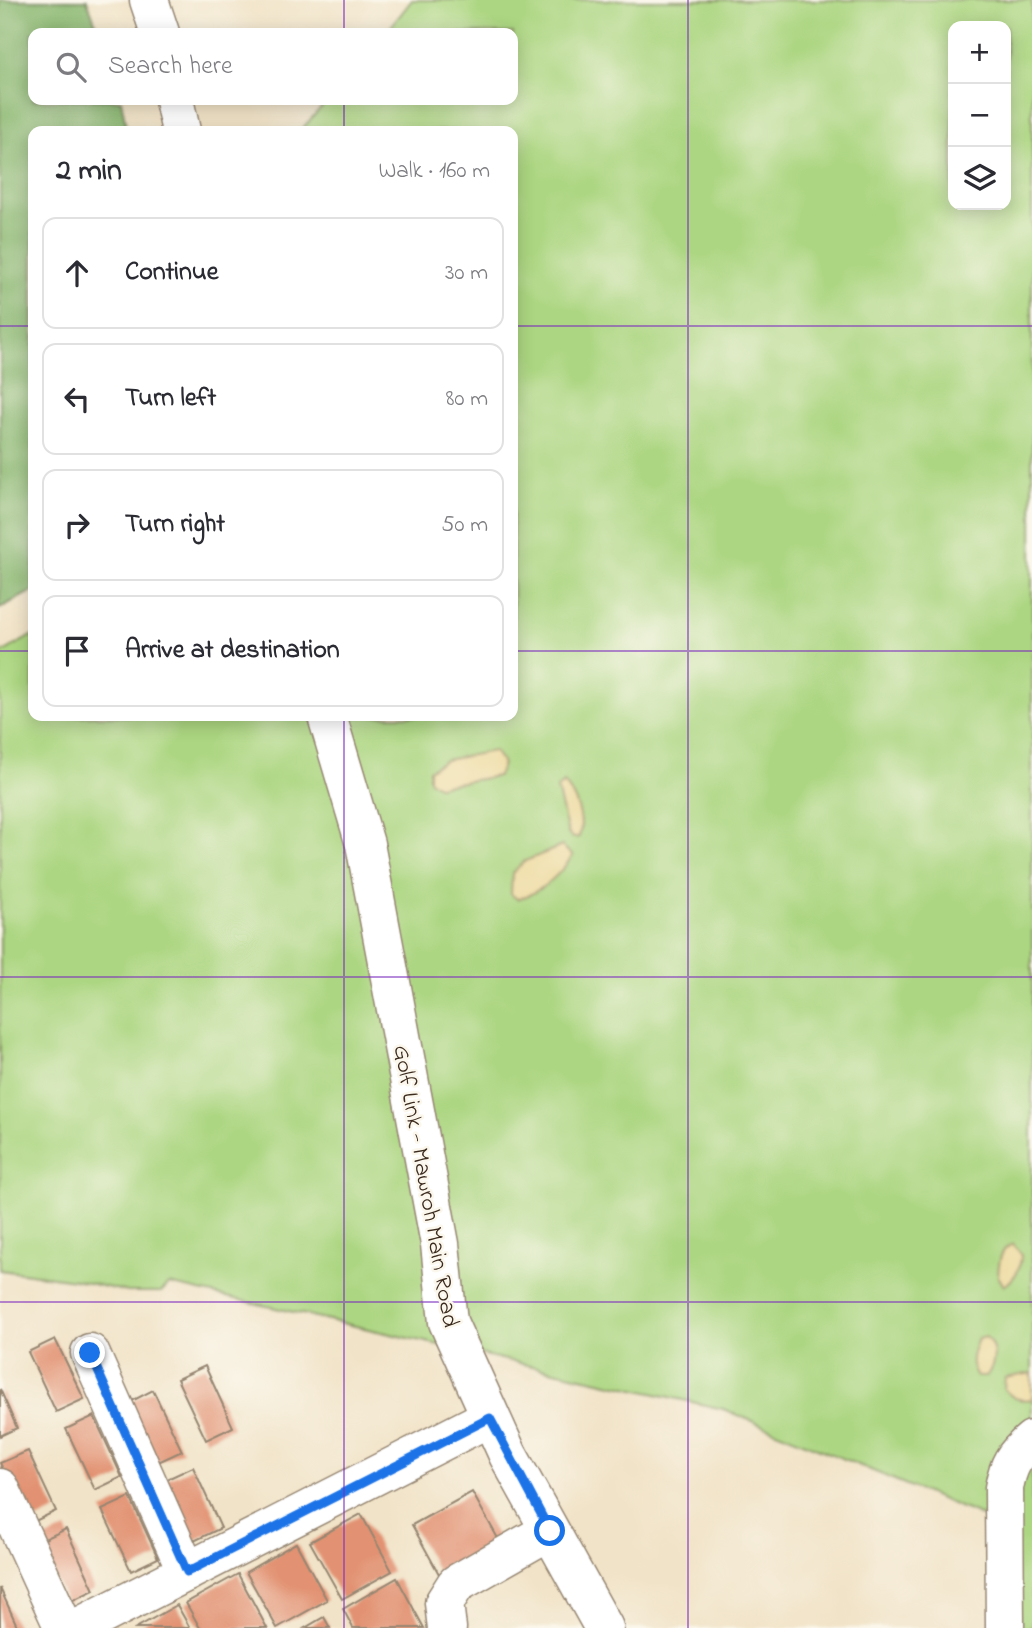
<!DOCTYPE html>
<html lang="en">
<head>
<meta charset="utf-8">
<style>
  :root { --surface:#fff; --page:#f2f2f3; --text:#2b2b33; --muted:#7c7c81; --line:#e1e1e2 }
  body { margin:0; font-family:"Indie Flower",sans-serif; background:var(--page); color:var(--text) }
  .controls { position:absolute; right:21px; top:21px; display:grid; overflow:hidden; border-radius:14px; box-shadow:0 4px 18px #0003 }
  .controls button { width:63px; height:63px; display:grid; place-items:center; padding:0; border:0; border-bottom:2px solid var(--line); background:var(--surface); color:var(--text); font:35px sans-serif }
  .stop { position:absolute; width:21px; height:21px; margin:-16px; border:5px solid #1a73e8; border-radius:50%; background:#fff }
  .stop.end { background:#1a73e8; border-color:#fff; box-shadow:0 2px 7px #0008 }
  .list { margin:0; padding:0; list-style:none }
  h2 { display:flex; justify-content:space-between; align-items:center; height:91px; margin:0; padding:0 28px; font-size:30px }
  h2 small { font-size:23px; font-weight:400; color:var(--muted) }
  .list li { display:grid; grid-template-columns:46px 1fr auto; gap:21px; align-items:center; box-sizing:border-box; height:112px; margin:0 14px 14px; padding:0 14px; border:2px solid var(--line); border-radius:14px }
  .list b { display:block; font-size:26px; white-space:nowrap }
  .list em { font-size:23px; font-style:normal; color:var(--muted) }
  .icon { flex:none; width:38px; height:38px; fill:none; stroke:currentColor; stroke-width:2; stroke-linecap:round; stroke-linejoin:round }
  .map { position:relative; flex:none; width:1032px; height:1628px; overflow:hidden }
  .search { position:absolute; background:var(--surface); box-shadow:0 4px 18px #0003; left:28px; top:28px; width:490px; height:77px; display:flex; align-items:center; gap:18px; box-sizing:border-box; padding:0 24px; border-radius:14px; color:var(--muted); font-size:26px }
  .panel { position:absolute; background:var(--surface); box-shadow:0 4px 18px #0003; left:28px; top:126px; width:490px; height:595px; border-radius:14px }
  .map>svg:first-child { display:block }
</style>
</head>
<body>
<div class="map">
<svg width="1032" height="1628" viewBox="0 0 1032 1628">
  <rect width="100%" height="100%" fill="#fbf7ec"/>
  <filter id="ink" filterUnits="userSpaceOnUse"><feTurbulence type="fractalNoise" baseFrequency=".0143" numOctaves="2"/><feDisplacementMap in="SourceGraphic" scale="14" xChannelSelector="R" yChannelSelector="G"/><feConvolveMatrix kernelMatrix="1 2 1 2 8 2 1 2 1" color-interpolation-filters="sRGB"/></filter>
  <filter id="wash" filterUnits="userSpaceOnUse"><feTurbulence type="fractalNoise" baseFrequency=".00686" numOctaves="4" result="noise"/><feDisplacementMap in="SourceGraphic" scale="28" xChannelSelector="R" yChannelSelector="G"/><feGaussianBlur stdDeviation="1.57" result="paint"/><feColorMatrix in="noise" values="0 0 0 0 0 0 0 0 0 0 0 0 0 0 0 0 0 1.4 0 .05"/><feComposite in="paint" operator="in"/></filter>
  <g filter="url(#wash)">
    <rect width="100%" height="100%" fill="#f1e3c7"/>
    <path fill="#acd681" stroke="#748050" stroke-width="2" fill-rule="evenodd" d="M412 0H1032V1628H1015L1013 1529 723 1409 169 1284 161 1292H128L75 1280 0 1270V654L33 635V716H513V131H300L328 100H513V33H386ZM953 26H1006V205H953Z"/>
    <polygon fill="#89b76f" stroke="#627046" stroke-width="2" points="0,0 87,0 99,33 33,33 33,100 121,100 127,131 33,131 33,591 0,608"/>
    <g fill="#eeda9e" stroke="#94825e" stroke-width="2">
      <polygon points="494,751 503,764 498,776 438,786 429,780 429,770 445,760"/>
      <path d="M564 783C576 797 585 819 579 837L573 838 568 833 557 788Z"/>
      <path d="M562 846 573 856C558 876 541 893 517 899L511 894 512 873 525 861Z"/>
      <path d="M1013 1244 1021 1254C1021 1268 1016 1278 1004 1286L998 1276C999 1263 999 1249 1013 1244Z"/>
      <path d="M986 1337C998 1350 995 1364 986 1377H977C968 1364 972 1353 978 1339Z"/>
      <path d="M1032 1373V1399C1019 1401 1013 1399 1004 1389L1005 1378Z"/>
    </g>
    <g id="blocks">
      <g fill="#e29272">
        <polygon points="55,1339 84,1399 56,1412 28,1352"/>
        <polygon points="205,1366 233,1427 206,1440 177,1379"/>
        <polygon points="0,1389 17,1428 0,1436"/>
        <polygon points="153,1390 182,1451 154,1464 126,1404"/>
        <polygon points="94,1416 122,1477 95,1490 66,1429"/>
        <polygon points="28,1451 56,1511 29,1524 0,1463"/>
        <polygon points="193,1467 221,1528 194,1541 165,1480"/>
        <polygon points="472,1492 505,1551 445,1585 412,1525"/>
        <polygon points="130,1497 158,1558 131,1571 102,1510"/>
        <polygon points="361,1514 392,1571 342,1599 310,1542"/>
        <polygon points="66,1529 94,1590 67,1603 38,1542"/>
        <polygon points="296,1543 327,1600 277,1628 246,1572"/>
        <polygon points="238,1574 267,1628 200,1628 186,1603"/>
        <polygon points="397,1578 424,1628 353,1628 343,1609"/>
        <polygon points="0,1588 18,1628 0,1628"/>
        <polygon points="177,1605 190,1628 136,1628"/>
        <polygon points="324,1617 330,1628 305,1628"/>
      </g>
    </g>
  </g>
  <g filter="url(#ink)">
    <use href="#blocks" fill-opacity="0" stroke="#968672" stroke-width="2"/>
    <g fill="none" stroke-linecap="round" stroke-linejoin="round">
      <g stroke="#968672" stroke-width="41">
        <g id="minor">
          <polyline points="149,0 160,33"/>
          <polyline points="174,100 181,131"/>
          <polyline points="327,716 365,844 440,1244 448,1322 508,1455 604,1628"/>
          <polyline points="90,1353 187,1572"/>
          <polyline points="0,1488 64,1628"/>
          <polyline points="77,1628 490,1417"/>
          <polyline points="447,1628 444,1603 456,1584 549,1531"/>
          <path d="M1005 1628 1004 1488C1008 1465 1014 1455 1032 1440"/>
        </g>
      </g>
      <use href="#minor" stroke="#fff" stroke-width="38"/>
    </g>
  </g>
  <g fill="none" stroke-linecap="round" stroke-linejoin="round" filter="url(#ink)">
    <polyline stroke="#1a73e8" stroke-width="9" points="90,1353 187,1572 490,1418 550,1531"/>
  </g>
  <path fill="none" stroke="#7b2cbf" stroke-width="2" stroke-opacity="0.55" d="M344 0V33M688 0V1628M344 100V131M0 326H33M513 326H1032M0 651H33M513 651H1032M344 716V1628M0 977H1032M0 1302H1032"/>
  <g text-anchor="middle" stroke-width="5" stroke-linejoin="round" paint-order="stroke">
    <g font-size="24" fill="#3b2a1e" stroke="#fbf7ec">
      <text transform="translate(427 1186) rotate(80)" y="8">Golf Link - Mawroh Main Road</text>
    </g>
  </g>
</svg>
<div class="controls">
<button>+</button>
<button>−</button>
<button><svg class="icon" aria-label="layers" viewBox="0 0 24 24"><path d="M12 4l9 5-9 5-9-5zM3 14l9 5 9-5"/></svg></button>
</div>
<div class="stop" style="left:550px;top:1531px"></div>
<div class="stop end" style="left:90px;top:1353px"></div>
<div class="search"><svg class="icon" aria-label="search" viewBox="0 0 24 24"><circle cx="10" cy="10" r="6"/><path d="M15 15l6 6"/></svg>Search here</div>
<section class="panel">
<h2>2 min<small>Walk · 160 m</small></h2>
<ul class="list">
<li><svg class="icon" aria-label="ahead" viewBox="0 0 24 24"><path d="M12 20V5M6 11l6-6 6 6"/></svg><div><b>Continue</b></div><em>30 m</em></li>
<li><svg class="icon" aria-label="left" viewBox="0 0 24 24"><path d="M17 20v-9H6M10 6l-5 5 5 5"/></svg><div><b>Turn left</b></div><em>80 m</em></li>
<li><svg class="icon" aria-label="right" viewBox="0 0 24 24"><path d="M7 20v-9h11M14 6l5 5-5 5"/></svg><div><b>Turn right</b></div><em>50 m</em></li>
<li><svg class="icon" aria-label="arrive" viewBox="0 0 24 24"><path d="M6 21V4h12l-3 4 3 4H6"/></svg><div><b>Arrive at destination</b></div></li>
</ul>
</section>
</div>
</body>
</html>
